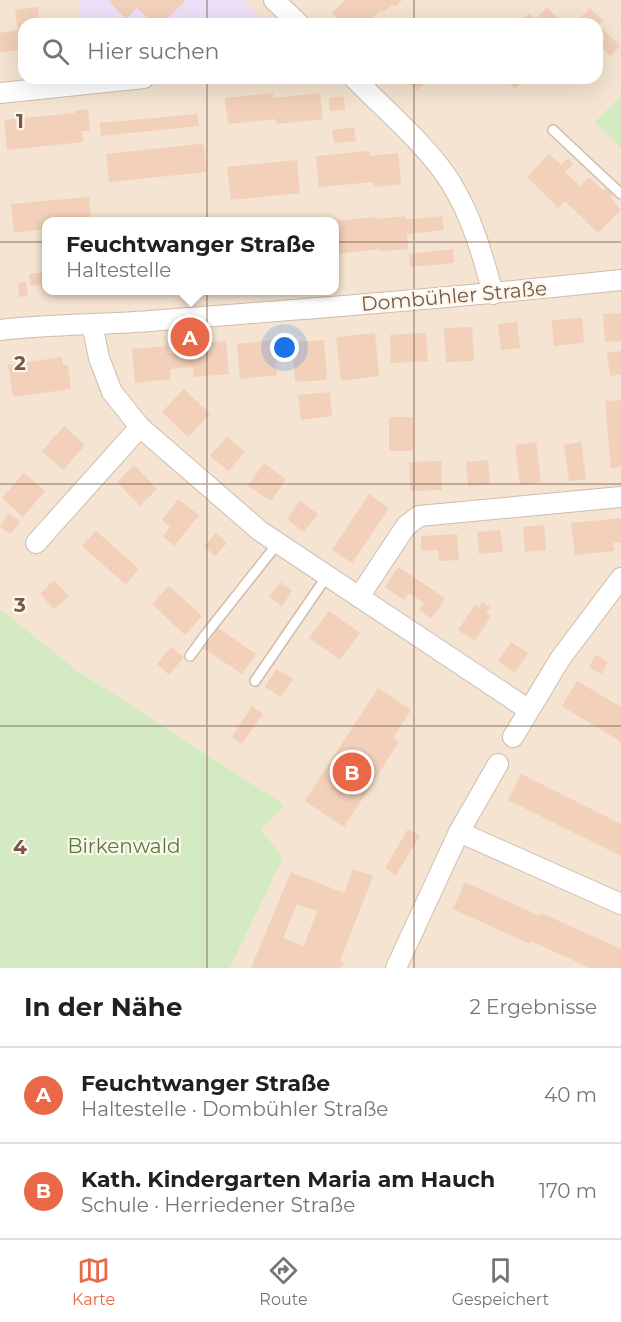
<!DOCTYPE html>
<html lang="de">
<head>
<meta charset="utf-8">
<style>
  :root { --surface:#fff; --page:#f6f6f6; --text:#202124; --muted:#757577; --line:#e0e0e0; --accent:#e86847 }
  body { margin:0; font-family:Montserrat,sans-serif; background:var(--page); color:var(--text) }
  .you { position:absolute; left:285px; top:348px; width:21px; height:21px; margin:-15px; border:4px solid #fff; border-radius:50%; background:#1a73e8; box-shadow:0 0 0 9px #1a73e833 }
  .badge { display:grid; place-items:center; width:39px; height:39px; border-radius:50%; background:var(--accent); color:#fff; font-size:20px; font-weight:700 }
  .pin { position:absolute; translate:-50% -50%; border:3px solid #fff; box-shadow:0 2px 6px #0006 }
  .popup { position:absolute; left:42px; top:217px; width:297px; height:78px; box-sizing:border-box; display:grid; place-content:center; border-radius:12px; background:var(--surface); filter:drop-shadow(0 2px 4px #0005); font-size:20px; white-space:nowrap; color:var(--muted) }
  .popup b { font-size:22px; color:var(--text) }
  .popup::after { content:''; position:absolute; left:50%; top:100%; margin-left:-12px; border:12px solid transparent; border-top-color:var(--surface) }
  .list { margin:0; padding:0; list-style:none }
  h2 { display:flex; justify-content:space-between; align-items:center; height:78px; margin:0; padding:0 24px; font-size:26px }
  h2 small { font-size:20px; font-weight:400; color:var(--muted) }
  .list li { display:grid; grid-template-columns:39px 1fr auto; gap:18px; align-items:center; box-sizing:border-box; height:96px; padding:0 24px; border-top:2px solid var(--line) }
  .list b { display:block; font-size:22px; white-space:nowrap }
  .list p { margin:0; font-size:20px; white-space:nowrap; color:var(--muted) }
  .list em { font-size:20px; font-style:normal; color:var(--muted) }
  .icon { flex:none; width:33px; height:33px; fill:none; stroke:currentColor; stroke-width:2; stroke-linecap:round; stroke-linejoin:round }
  .map { position:relative; flex:none; width:621px; height:968px; overflow:hidden }
  .search { position:absolute; background:var(--surface); box-shadow:0 6px 24px #0002; left:18px; right:18px; top:18px; height:66px; display:flex; align-items:center; gap:15px; box-sizing:border-box; padding:0 21px; border-radius:18px; color:var(--muted); font-size:22px }
  .sheet { height:270px; background:var(--surface) }
  nav { display:flex; justify-content:space-around; align-items:center; box-sizing:border-box; height:84px; border-top:2px solid var(--line); background:var(--surface); font-size:16px; color:var(--muted) }
  nav a { display:grid; justify-items:center; gap:3px }
  nav .on { color:var(--accent) }
  .map>svg:first-child { display:block }
</style>
</head>
<body>
<div class="map">
<svg width="621" height="968" viewBox="0 0 621 968">
  <rect width="100%" height="100%" fill="#fcf2e3"/>
  <path fill="#f4e4d1" fill-rule="evenodd" d="M0 0H621V968H230L283 858 261 829 283 805 75 669 0 609ZM24 24H597V78H24ZM46 222H334V290H46Z"/>
  <polygon fill="#efe0f9" points="80,0 243,0 266,24 81,24"/>
  <g fill="#d3eac2">
    <polygon points="621,96 621,148 595,122"/>
    <polygon points="0,609 75,669 284,805 261,829 283,858 230,968 0,968"/>
  </g>
  <g fill="#f2d0ba" fill-rule="evenodd">
    <polygon points="108,0 186,0 162,24 154,24 137,8 126,19"/>
    <polygon points="345,0 402,0 395,7 392,4 384,12 381,10 367,24 342,24 332,13"/>
    <polygon points="38,7 40,24 24,24 24,41 19,42 20,50 0,52 0,33 18,30 15,10"/>
    <polygon points="547,8 564,24 528,24 523,19 529,13 535,19"/>
    <polygon points="590,8 603,21 599,25 620,46 610,56 603,49 597,55 597,24 574,24"/>
    <polygon points="404,78 429,78 417,91"/>
    <polygon points="504,78 531,78 525,84 523,82 515,89"/>
    <polygon points="273,93 273,98 320,93 323,119 276,124 275,119 228,124 225,98"/>
    <polygon points="344,96 345,110 330,111 329,98"/>
    <polygon points="88,109 90,131 82,131 83,142 7,150 4,120 75,113 75,111"/>
    <polygon points="197,114 199,126 101,136 100,123"/>
    <polygon points="354,127 356,141 334,143 332,130"/>
    <polygon points="200,144 204,145 206,172 109,182 106,154"/>
    <polygon points="370,151 370,156 398,153 401,184 373,187 373,182 319,187 316,156"/>
    <polygon points="549,154 561,165 568,158 573,164 565,172 580,186 589,177 603,191 610,184 616,190 610,197 621,210 598,233 565,201 558,208 527,177"/>
    <polygon points="297,160 300,193 231,200 227,167"/>
    <polygon points="89,197 91,222 46,222 46,229 14,233 11,204"/>
    <polygon points="405,216 405,219 413,219 442,216 444,230 407,234 408,249 380,251 380,249 334,254 334,221 377,217 377,219"/>
    <polygon points="245,217 245,222 223,222 222,219"/>
    <polygon points="453,249 454,263 411,267 409,254"/>
    <polygon points="46,272 46,284 31,286 29,274"/>
    <polygon points="26,282 28,296 19,297 18,283"/>
    <polygon points="621,313 621,341 605,342 603,314"/>
    <polygon points="582,318 584,343 554,346 552,320"/>
    <polygon points="517,322 520,348 501,350 498,324"/>
    <polygon points="472,327 474,361 446,362 444,328"/>
    <polygon points="375,333 379,376 341,381 336,337"/>
    <polygon points="426,333 428,361 391,363 390,335"/>
    <polygon points="274,340 277,375 240,379 237,344"/>
    <polygon points="324,340 327,380 295,382 292,342"/>
    <polygon points="226,341 229,374 194,377 193,367 170,369 171,379 135,383 132,349 168,346 169,353 192,351 191,344"/>
    <polygon points="621,351 621,374 610,376 607,353"/>
    <polygon points="62,357 63,365 68,365 71,389 13,397 8,365"/>
    <polygon points="184,389 210,414 188,437 162,412"/>
    <polygon points="330,392 332,416 301,420 298,395"/>
    <polygon points="621,400 621,467 611,468 605,401"/>
    <rect x="389" y="417" width="24" height="34"/>
    <polygon points="64,426 85,445 63,470 42,451"/>
    <polygon points="227,437 245,452 228,471 210,456"/>
    <polygon points="536,442 541,482 520,485 515,445"/>
    <polygon points="581,442 586,479 569,481 564,445"/>
    <polygon points="488,460 490,484 468,486 466,462"/>
    <polygon points="441,461 442,490 410,491 409,462"/>
    <polygon points="264,463 286,479 271,501 248,486"/>
    <polygon points="134,465 157,489 140,506 117,482"/>
    <polygon points="24,473 45,491 23,517 2,498"/>
    <polygon points="369,494 389,508 352,563 332,550"/>
    <polygon points="178,499 199,515 174,546 163,536 170,527 162,520"/>
    <polygon points="300,501 318,514 304,532 287,519"/>
    <polygon points="9,513 20,522 10,534 0,526"/>
    <polygon points="621,518 621,542 613,543 614,551 575,555 571,523"/>
    <polygon points="544,525 546,550 525,552 523,527"/>
    <polygon points="500,530 503,552 479,554 477,532"/>
    <polygon points="96,531 139,569 126,585 82,546"/>
    <polygon points="216,533 227,543 215,556 204,546"/>
    <polygon points="457,534 459,560 439,561 438,550 421,551 421,536"/>
    <polygon points="398,567 445,598 431,619 419,610 424,603 409,593 404,600 385,587"/>
    <polygon points="54,580 69,596 54,609 40,594"/>
    <polygon points="280,582 292,591 282,606 269,597"/>
    <polygon points="169,586 202,616 185,635 152,604"/>
    <polygon points="482,602 490,607 486,613 491,616 475,641 458,630 475,605 479,607"/>
    <polygon points="329,611 360,633 340,660 309,638"/>
    <polygon points="218,628 256,654 242,674 204,649"/>
    <polygon points="511,642 528,653 515,673 498,661"/>
    <polygon points="171,647 184,657 169,675 157,664"/>
    <polygon points="596,655 608,662 601,674 589,667"/>
    <polygon points="276,669 293,679 281,697 265,687"/>
    <polygon points="577,681 621,707 621,742 562,706"/>
    <polygon points="378,688 411,710 393,738 399,742 344,827 305,801"/>
    <polygon points="252,706 263,714 242,744 232,737"/>
    <polygon points="521,774 621,824 621,856 508,800"/>
    <polygon points="408,829 420,836 396,875 385,868"/>
    <path d="M353 869 373 876 340 961 344 962 341 968H251L291 872 344 893ZM297 904 317 911 304 946 283 938Z"/>
    <polygon points="465,882 540,916 541,913 621,949 621,968 590,968 531,941 530,944 453,909"/>
  </g>
  <g fill="none" stroke-linecap="round" stroke-linejoin="round">
    <g stroke="#d0bcad" stroke-width="12">
      <g id="service">
        <polyline points="553,130 621,194"/>
        <polyline points="190,656 206,634 278,543"/>
        <polyline points="255,681 327,576"/>
      </g>
    </g>
    <g stroke="#d0bcad" stroke-width="22">
      <g id="minor">
        <polyline points="274,0 299,24"/>
        <path d="M354 78C383 108 429 147 451 183 472 217 483 256 493 294"/>
        <polyline points="0,93 144,78"/>
        <polyline points="92,324 99,358 112,392 140,427 260,531 529,710"/>
        <path d="M0 330C50 324 100 325 150 321 307 309 464 297 621 280"/>
        <polyline points="36,543 140,427"/>
        <polyline points="359,597 406,526 419,516 621,497"/>
        <polyline points="513,737 560,659 621,578"/>
        <polyline points="459,832 621,904"/>
        <polyline points="396,968 459,832 498,764"/>
      </g>
    </g>
    <use href="#service" stroke="#fff" stroke-width="9"/>
    <use href="#minor" stroke="#fff" stroke-width="20"/>
  </g>
  <path fill="none" stroke="#755849" stroke-width="1.5" stroke-opacity="0.55" d="M207 0V24M414 0V24M207 78V968M414 78V968M0 242H621M0 484H621M0 726H621"/>
  <g text-anchor="middle" stroke-width="4.5" stroke-linejoin="round" paint-order="stroke">
    <g font-size="20" fill="#755849" stroke="#fff6ea">
      <text transform="translate(454 296) rotate(-5)" y="7">Dombühler Straße</text>
    </g>
    <g font-size="20" fill="#537b41" stroke="#fff6ea">
      <text x="124" y="853">Birkenwald</text>
    </g>
  </g>
  <g font-size="20" text-anchor="middle" font-weight="bold" fill="#755849" stroke="#fff6ea" stroke-width="4.5" stroke-linejoin="round" paint-order="stroke">
    <text x="20" y="128">1</text>
    <text x="20" y="370">2</text>
    <text x="20" y="612">3</text>
    <text x="20" y="854">4</text>
  </g>
</svg>
<div class="you"></div>
<div class="pin badge" style="left:190px;top:337px">A</div>
<div class="popup"><b>Feuchtwanger Straße</b>Haltestelle</div>
<div class="pin badge" style="left:352px;top:772px">B</div>
<div class="search"><svg class="icon" aria-label="search" viewBox="0 0 24 24"><circle cx="10" cy="10" r="6"/><path d="M15 15l6 6"/></svg>Hier suchen</div>
</div>
<section class="sheet">
<h2>In der Nähe<small>2 Ergebnisse</small></h2>
<ul class="list">
<li><span class="badge">A</span><div><b>Feuchtwanger Straße</b><p>Haltestelle · Dombühler Straße</p></div><em>40 m</em></li>
<li><span class="badge">B</span><div><b>Kath. Kindergarten Maria am Hauch</b><p>Schule · Herriedener Straße</p></div><em>170 m</em></li>
</ul>
</section>
<nav>
<a class="on"><svg class="icon" aria-label="map" viewBox="0 0 24 24"><path d="M3 6l6-2 6 2 6-2v14l-6 2-6-2-6 2zM9 4v14M15 6v14"/></svg>Karte</a>
<a><svg class="icon" aria-label="directions" viewBox="0 0 24 24"><path d="M12 3l9 9-9 9-9-9zM9 14v-3h6M13 9l2 2-2 2"/></svg>Route</a>
<a><svg class="icon" aria-label="saved" viewBox="0 0 24 24"><path d="M7 4h10v16l-5-4-5 4z"/></svg>Gespeichert</a>
</nav>
</body>
</html>
